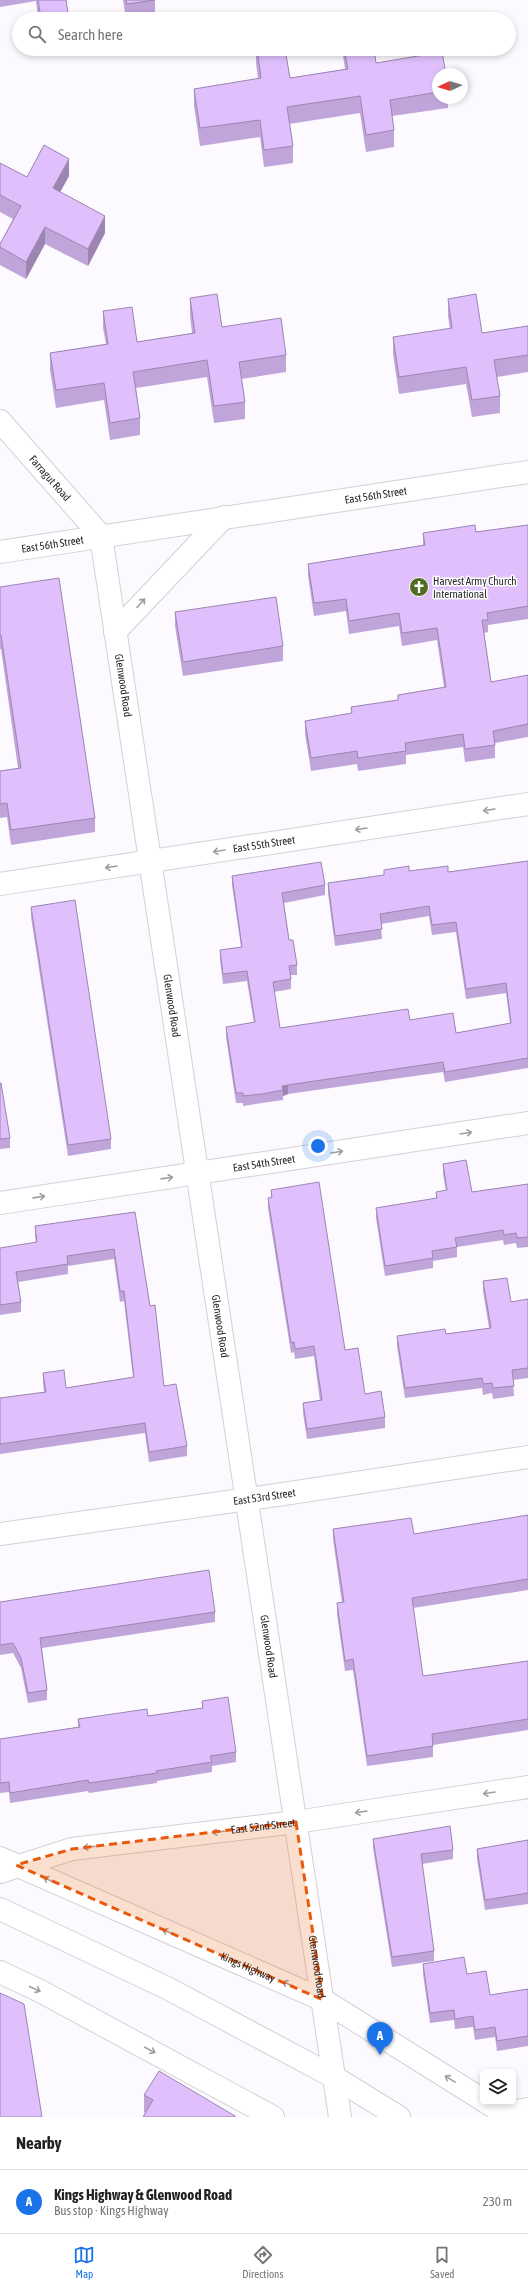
<!DOCTYPE html>
<html lang="en">
<head>
<meta charset="utf-8">
<style>
  :root { --surface:#fff; --page:#f6f6f6; --text:#222; --muted:#767676; --line:#e0e0e0; --accent:#1a73e8 }
  body { margin:0; font-family:"Asap Condensed",sans-serif; background:var(--page); color:var(--text) }
  .controls { position:absolute; right:12px; bottom:12px; display:grid; overflow:hidden; border-radius:6px; box-shadow:0 2px 6px #0003 }
  .controls button { width:36px; height:36px; display:grid; place-items:center; padding:0; border:0; border-bottom:1px solid var(--line); background:var(--surface); color:var(--text); font:20px sans-serif }
  .compass { position:absolute; left:432px; top:68px; width:36px; height:36px; border-radius:50%; background:var(--surface); box-shadow:0 2px 6px #0003; rotate:266deg }
  .you { position:absolute; left:318px; top:1146px; width:14px; height:14px; margin:-10px; border:3px solid #fff; border-radius:50%; background:#1a73e8; box-shadow:0 0 0 6px #1a73e833 }
  .badge { display:grid; place-items:center; width:26px; height:26px; border-radius:50%; background:var(--accent); color:#fff; font-size:13px; font-weight:700 }
  .pin { position:absolute; translate:-50% -33px; filter:drop-shadow(0 1px 2px #0008) }
  .pin::after { content:''; position:absolute; top:21px; width:14px; height:12px; background:inherit; clip-path:polygon(0 0,100% 0,50% 100%) }
  .list { margin:0; padding:0; list-style:none }
  h2 { display:flex; justify-content:space-between; align-items:center; height:52px; margin:0; padding:0 16px; font-size:17px }
  h2 small { font-size:13px; font-weight:400; color:var(--muted) }
  .list li { display:grid; grid-template-columns:26px 1fr auto; gap:12px; align-items:center; box-sizing:border-box; height:64px; padding:0 16px; border-top:1px solid var(--line) }
  .list b { display:block; font-size:15px; white-space:nowrap }
  .list p { margin:0; font-size:13px; white-space:nowrap; color:var(--muted) }
  .list em { font-size:13px; font-style:normal; color:var(--muted) }
  .icon { flex:none; width:22px; height:22px; fill:none; stroke:currentColor; stroke-width:2; stroke-linecap:round; stroke-linejoin:round }
  .map { position:relative; flex:none; width:528px; height:2117px; overflow:hidden }
  .search { position:absolute; background:var(--surface); box-shadow:0 2px 6px #0003; left:12px; right:12px; top:12px; height:44px; display:flex; align-items:center; gap:10px; box-sizing:border-box; padding:0 14px; border-radius:22px; color:var(--muted); font-size:15px }
  .sheet { height:116px; background:var(--surface) }
  nav { display:flex; justify-content:space-around; align-items:center; box-sizing:border-box; height:56px; border-top:1px solid var(--line); background:var(--surface); font-size:11px; color:var(--muted) }
  nav a { display:grid; justify-items:center; gap:2px }
  nav .on { color:var(--accent) }
  .map>svg:first-child { display:block }
</style>
</head>
<body>
<div class="map">
<svg width="528" height="2117" viewBox="0 0 528 2117">
  <rect width="100%" height="100%" fill="#fcfaff"/>
  <g fill="none" stroke-linecap="round" stroke-linejoin="round">
    <g stroke="#d3d0d6" stroke-width="24">
      <g id="street">
        <path id="s1" d="M0 421 101 536"/>
        <path id="s2" d="M101 536 340 2117"/>
        <path id="s3" d="M0 552 528 472"/>
        <polyline points="115,632 224,517"/>
        <path id="s4" d="M0 884 528 804"/>
        <path id="s5" d="M0 1203 528 1123"/>
        <path id="s6" d="M0 1534 277 1495 528 1457"/>
        <path id="s7" d="M0 1872 72 1849 296 1822 528 1787"/>
        <polyline points="503,2113 528,2109"/>
      </g>
    </g>
    <g stroke="#d3d0d6" stroke-width="24">
      <g id="secondary">
        <path id="s8" d="M0 1858 323 2000 483 2100"/>
        <polyline points="0,1972 42,1992 273,2117"/>
        <polyline points="486,2102 510,2117"/>
      </g>
    </g>
    <g stroke="#d3d0d6" stroke-width="24">
      <polyline id="primary" points="0,1909 167,1988 334,2077 399,2117"/>
    </g>
    <use href="#street" stroke="#fff" stroke-width="22"/>
    <use href="#secondary" stroke="#fff" stroke-width="22"/>
    <use href="#primary" stroke="#fff" stroke-width="22"/>
  </g>
  <g fill="#c0a5da">
    <polygon points="0,0 66,0 68,13 68,19 38,19 36,1 0,7"/>
    <polygon points="123,0 155,0 155,17 143,19 126,19"/>
    <polygon points="256,49 285,49 290,78 345,69 342,49 374,49 376,63 438,74 438,98 448,98 448,108 392,116 394,130 394,147 366,152 360,113 289,124 293,146 293,163 264,167 260,137 200,146 194,106 194,89 258,79 256,63"/>
    <polygon points="0,163 27,177 69,176 60,192 105,233 88,266 45,244 26,279 0,265 0,244 13,219 0,212"/>
    <polygon points="190,298 222,327 286,355 286,372 241,379 245,402 245,419 214,423 207,377 136,388 140,418 140,435 110,440 104,400 56,408 50,370 50,353 106,344 103,328 103,311 137,342 192,333 190,315"/>
    <polygon points="448,299 482,333 528,326 528,372 497,377 500,396 500,413 472,417 466,384 399,394 393,354 393,337 450,329 448,316"/>
    <polygon points="528,525 528,619 488,625 488,632 484,633 491,682 528,675 528,737 495,743 495,758 465,762 463,747 406,755 406,764 358,771 357,764 311,771 305,734 305,721 351,713 351,707 398,700 398,695 444,687 437,640 402,646 399,626 349,634 346,611 314,616 308,576 308,564 423,545 423,533 476,532"/>
    <polygon points="0,587 95,818 95,832 11,845 7,817 0,818 0,771 18,768 1,649 0,649"/>
    <polygon points="175,612 283,646 283,661 183,676 175,626"/>
    <polygon points="528,861 528,1068 445,1082 443,1072 288,1094 283,1096 283,1100 262,1103 243,1106 243,1103 236,1103 226,1037 226,1027 254,1023 247,981 223,984 220,960 220,950 241,947 232,885 232,876 325,885 325,895 284,903 289,940 297,965 297,975 291,975 291,989 274,992 280,1028 410,1020 456,1033 510,1023 506,993 466,999 456,932 432,935 429,916 381,924 382,939 335,946 328,893 328,883 384,875 384,870 448,872"/>
    <polygon points="31,907 111,1139 111,1149 68,1156 31,917"/>
    <polygon points="0,1083 10,1138 10,1148 0,1149"/>
    <polygon points="443,1164 472,1192 528,1184 528,1247 517,1248 516,1243 504,1245 503,1240 457,1247 457,1257 433,1261 433,1268 385,1276 376,1218 376,1208 436,1198 436,1192 446,1191 443,1174"/>
    <polygon points="271,1190 365,1394 385,1417 385,1428 307,1439 303,1413 303,1403 320,1401 314,1356 295,1359 294,1352 291,1353 268,1208 268,1198 271,1198"/>
    <polygon points="135,1212 150,1306 164,1386 187,1446 187,1456 149,1462 145,1433 0,1454 0,1398 44,1392 43,1383 43,1373 66,1388 133,1377 124,1301 120,1302 114,1259 68,1266 68,1274 18,1282 21,1302 21,1312 0,1315 0,1248 36,1243 35,1236 35,1226"/>
    <polygon points="483,1281 511,1302 528,1299 528,1378 513,1380 514,1396 493,1399 492,1393 483,1395 482,1388 405,1398 397,1346 397,1336 446,1334 489,1328 483,1291"/>
    <polygon points="528,1515 528,1590 413,1608 423,1676 528,1661 528,1730 433,1745 433,1757 367,1766 353,1670 345,1671 337,1614 337,1603 342,1603 333,1539 333,1529 414,1534"/>
    <polygon points="0,1602 215,1612 215,1622 42,1648 47,1690 47,1700 28,1703 21,1668 13,1653 0,1655"/>
    <polygon points="202,1701 236,1752 236,1762 212,1766 212,1772 157,1781 157,1783 89,1793 88,1791 10,1803 9,1792 0,1793 0,1739 78,1727 78,1719 148,1716 202,1708"/>
    <polygon points="373,1839 453,1850 453,1859 422,1864 434,1951 434,1961 392,1967 373,1848"/>
    <polygon points="528,1840 528,1904 485,1910 477,1859 477,1849"/>
    <polygon points="423,1964 467,1974 490,1995 528,1989 528,2046 497,2051 495,2037 475,2040 473,2027 455,2029 454,2020 430,2023 423,1974"/>
    <polygon points="144,2095 235,2117 145,2113 144,2112"/>
  </g>
  <g fill="#9c86b1">
    <polygon points="69,159 69,176 53,205 53,188"/>
    <polygon points="105,216 105,233 88,266 88,249"/>
    <polygon points="45,227 45,244 26,279 26,262"/>
    <polygon points="288,1085 288,1094 283,1096 282,1086"/>
  </g>
  <g fill="#dfc0fd" stroke="#9c86b1">
    <polygon points="38,0 66,0 68,13 41,18"/>
    <polygon points="126,0 155,0 127,4"/>
    <polygon points="257,49 285,49 290,78 348,69 344,49 374,49 376,63 442,52 446,74 438,74 438,92 390,100 394,130 366,135 360,96 287,107 293,146 264,150 260,120 200,128 194,89 261,78"/>
    <polygon points="44,145 69,159 53,188 105,216 88,249 45,227 26,262 0,247 0,244 21,206 0,195 0,163 27,177"/>
    <polygon points="217,294 222,327 281,318 286,355 239,362 245,402 214,406 207,360 133,372 140,418 110,423 104,383 56,390 50,353 108,344 103,311 132,307 137,342 195,333 190,298"/>
    <polygon points="476,294 482,333 528,326 528,355 494,360 500,396 472,400 466,367 399,377 393,337 452,328 448,299"/>
    <polygon points="475,525 476,532 528,525 528,606 487,613 488,620 482,620 491,682 528,675 528,724 493,731 495,745 465,749 463,734 405,743 406,751 358,758 357,751 311,758 305,721 352,713 351,707 398,700 398,695 446,687 437,628 402,633 399,613 349,621 346,599 314,603 308,564 425,545 423,533"/>
    <polygon points="59,578 95,818 11,830 7,803 0,804 0,771 21,768 1,635 0,635 0,587"/>
    <polygon points="276,597 283,646 183,662 175,612"/>
    <polygon points="528,861 528,1058 445,1072 443,1062 288,1085 282,1086 283,1090 262,1094 243,1096 243,1093 236,1093 226,1027 255,1022 247,971 223,974 220,950 242,947 232,876 321,862 325,885 282,893 289,940 293,940 297,965 289,966 291,979 273,982 280,1028 408,1009 410,1020 453,1013 456,1033 511,1023 506,983 466,989 456,922 432,925 429,906 380,914 382,929 335,936 328,883 384,875 384,870 409,866 409,871 448,866 448,872"/>
    <polygon points="75,900 111,1139 68,1145 31,907"/>
    <polygon points="0,1083 1,1083 10,1138 0,1139"/>
    <polygon points="466,1160 472,1192 528,1184 528,1237 517,1238 516,1233 504,1235 503,1230 455,1238 457,1247 432,1251 433,1258 385,1266 376,1208 437,1198 436,1192 447,1190 443,1164"/>
    <polygon points="319,1182 345,1350 358,1348 365,1394 381,1391 385,1417 307,1429 303,1403 322,1400 314,1346 295,1349 294,1342 291,1343 268,1198 272,1197 271,1190"/>
    <polygon points="135,1212 150,1306 155,1305 164,1386 176,1384 187,1446 149,1452 145,1423 0,1444 0,1398 46,1392 43,1373 64,1370 66,1388 134,1377 124,1291 120,1291 114,1249 67,1256 68,1264 16,1272 21,1302 0,1305 0,1248 37,1242 35,1226"/>
    <polygon points="507,1278 511,1302 528,1299 528,1368 512,1370 514,1386 493,1388 492,1383 483,1384 482,1378 405,1388 397,1336 445,1329 446,1334 491,1328 483,1281"/>
    <polygon points="528,1515 528,1579 412,1598 423,1676 528,1661 528,1719 432,1734 433,1746 367,1756 353,1659 345,1661 337,1603 344,1602 333,1529 411,1518 414,1534"/>
    <polygon points="209,1570 215,1612 40,1638 47,1690 28,1693 21,1658 13,1643 0,1645 0,1602"/>
    <polygon points="228,1697 236,1752 210,1756 212,1762 156,1771 157,1773 89,1783 88,1780 10,1793 9,1782 0,1783 0,1739 80,1727 78,1719 147,1709 148,1716 203,1708 202,1701"/>
    <polygon points="450,1826 453,1850 421,1854 434,1951 392,1957 373,1839"/>
    <polygon points="528,1840 528,1893 485,1900 477,1849"/>
    <polygon points="464,1957 467,1974 486,1971 490,1995 528,1989 528,2036 497,2041 495,2027 475,2030 473,2016 455,2019 454,2010 430,2013 423,1964"/>
    <polygon points="0,1993 24,2004 42,2117 0,2117"/>
    <polygon points="159,2071 235,2116 235,2117 143,2117 153,2100 144,2095"/>
  </g>
  <defs><path id="oneway-shaft" d="M-6 0H5M1.5-3L5.5 0L1.5 3" fill="none" stroke-width="1.6" stroke-linecap="round" stroke-linejoin="round"/></defs>
  <g stroke="#9f9e9f">
    <use href="#oneway-shaft" transform="translate(141 603) rotate(-48)"/>
    <use href="#oneway-shaft" transform="translate(489 810) rotate(171)"/>
    <use href="#oneway-shaft" transform="translate(361 829) rotate(171)"/>
    <use href="#oneway-shaft" transform="translate(219 851) rotate(171)"/>
    <use href="#oneway-shaft" transform="translate(111 867) rotate(171)"/>
    <use href="#oneway-shaft" transform="translate(466 1133) rotate(-9)"/>
    <use href="#oneway-shaft" transform="translate(337 1152) rotate(-9)"/>
    <use href="#oneway-shaft" transform="translate(167 1178) rotate(-8)"/>
    <use href="#oneway-shaft" transform="translate(39 1197) rotate(-8)"/>
    <use href="#oneway-shaft" transform="translate(489 1793) rotate(171)"/>
    <use href="#oneway-shaft" transform="translate(361 1812) rotate(171)"/>
    <use href="#oneway-shaft" transform="translate(218 1832) rotate(173)"/>
    <use href="#oneway-shaft" transform="translate(89 1847) rotate(173)"/>
    <use href="#oneway-shaft" transform="translate(49 1880) rotate(-155)"/>
    <use href="#oneway-shaft" transform="translate(168 1932) rotate(-157)"/>
    <use href="#oneway-shaft" transform="translate(288 1984) rotate(-155)"/>
    <use href="#oneway-shaft" transform="translate(35 1989) rotate(25)"/>
    <use href="#oneway-shaft" transform="translate(150 2050) rotate(28)"/>
    <use href="#oneway-shaft" transform="translate(450 2079) rotate(-148)"/>
  </g>
  <path fill="#e8590c" fill-opacity="0.2" stroke="#e8590c" stroke-width="3" stroke-dasharray="8 5" stroke-linejoin="round" d="M296 1822 323 2000 16 1865 72 1849Z"/>
  <defs>
    <g id="church-disc" transform="scale(1)"><circle r="9.5" fill="#4f6c21" stroke="#fff"/><path d="M-1.2-6h2.4v3.5h3.3v2.4h-3.3V6h-2.4V-.1h-3.3v-2.4h3.3Z" fill="#fff"/></g>
  </defs>
  <g fill-rule="evenodd">
    <use href="#church-disc" x="419" y="587"/>
  </g>
  <g text-anchor="middle" stroke-width="3" stroke-linejoin="round" paint-order="stroke">
    <g font-size="11" fill="#29282a" stroke="#fff">
      <text dy="4" stroke="none"><textPath href="#s1" startOffset="76">Farragut Road</textPath></text>
      <text dy="4" stroke="none"><textPath href="#s3" startOffset="380">East 56th Street</textPath></text>
      <text dy="4" stroke="none"><textPath href="#s3" startOffset="53">East 56th Street</textPath></text>
      <text dy="4" stroke="none"><textPath href="#s2" startOffset="151">Glenwood Road</textPath></text>
      <text dy="4" stroke="none"><textPath href="#s4" startOffset="267">East 55th Street</textPath></text>
      <text dy="4" stroke="none"><textPath href="#s2" startOffset="475">Glenwood Road</textPath></text>
      <text dy="4" stroke="none"><textPath href="#s5" startOffset="267">East 54th Street</textPath></text>
      <text dy="4" stroke="none"><textPath href="#s2" startOffset="799">Glenwood Road</textPath></text>
      <text dy="4" stroke="none"><textPath href="#s6" startOffset="267">East 53rd Street</textPath></text>
      <text dy="4" stroke="none"><textPath href="#s2" startOffset="1123">Glenwood Road</textPath></text>
      <text dy="4" stroke="none"><textPath href="#s7" startOffset="268">East 52nd Street</textPath></text>
      <text dy="4" stroke="none"><textPath href="#s8" startOffset="271">Kings Highway</textPath></text>
      <text dy="4" stroke="none"><textPath href="#s2" startOffset="1447">Glenwood Road</textPath></text>
    </g>
    <g font-size="11" fill="#29282a" stroke="#fff" text-anchor="start">
      <text x="433" y="585">Harvest Army Church<tspan x="433" dy="13">International</tspan></text>
    </g>
  </g>
</svg>
<div class="controls">
<button><svg class="icon" aria-label="layers" viewBox="0 0 24 24"><path d="M12 4l9 5-9 5-9-5zM3 14l9 5 9-5"/></svg></button>
</div>
<svg class="compass" viewBox="-18 -18 36 36"><path d="M0-13l5 13h-10z" fill="#e53935"/><path d="M0 13l5-13h-10z" fill="#767676"/></svg>
<div class="you"></div>
<div class="pin badge" style="left:380px;top:2055px">A</div>
<div class="search"><svg class="icon" aria-label="search" viewBox="0 0 24 24"><circle cx="10" cy="10" r="6"/><path d="M15 15l6 6"/></svg>Search here</div>
</div>
<section class="sheet">
<h2>Nearby<small></small></h2>
<ul class="list">
<li><span class="badge">A</span><div><b>Kings Highway &amp; Glenwood Road</b><p>Bus stop · Kings Highway</p></div><em>230 m</em></li>
</ul>
</section>
<nav>
<a class="on"><svg class="icon" aria-label="map" viewBox="0 0 24 24"><path d="M3 6l6-2 6 2 6-2v14l-6 2-6-2-6 2zM9 4v14M15 6v14"/></svg>Map</a>
<a><svg class="icon" aria-label="directions" viewBox="0 0 24 24"><path d="M12 3l9 9-9 9-9-9zM9 14v-3h6M13 9l2 2-2 2"/></svg>Directions</a>
<a><svg class="icon" aria-label="saved" viewBox="0 0 24 24"><path d="M7 4h10v16l-5-4-5 4z"/></svg>Saved</a>
</nav>
</body>
</html>
